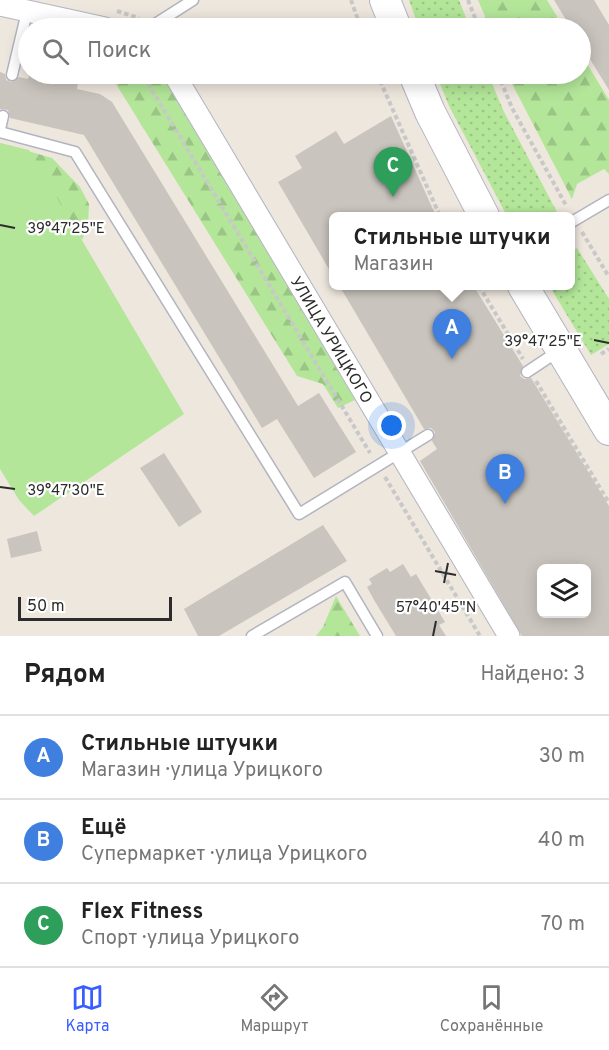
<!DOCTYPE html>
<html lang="ru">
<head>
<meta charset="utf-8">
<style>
  :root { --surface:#fff; --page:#f6f6f6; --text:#222; --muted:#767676; --line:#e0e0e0; --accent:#3a5dff }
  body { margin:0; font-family:Overpass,sans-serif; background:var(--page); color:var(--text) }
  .controls { position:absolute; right:18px; bottom:18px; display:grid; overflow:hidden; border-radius:9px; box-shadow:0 3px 15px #0003 }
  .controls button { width:54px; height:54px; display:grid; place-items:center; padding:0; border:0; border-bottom:2px solid var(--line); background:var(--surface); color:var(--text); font:30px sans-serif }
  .scale { position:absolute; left:18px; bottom:15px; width:154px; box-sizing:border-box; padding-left:6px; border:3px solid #2c2c2c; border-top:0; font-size:16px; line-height:21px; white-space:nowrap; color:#2c2c2c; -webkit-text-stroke:4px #fff; paint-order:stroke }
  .you { position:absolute; left:392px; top:426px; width:21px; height:21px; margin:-15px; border:4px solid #fff; border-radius:50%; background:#1a73e8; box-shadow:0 0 0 9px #1a73e833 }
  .badge { display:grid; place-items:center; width:39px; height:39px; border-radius:50%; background:var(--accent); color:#fff; font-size:20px; font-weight:700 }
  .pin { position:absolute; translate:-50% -50px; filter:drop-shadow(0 2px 3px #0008) }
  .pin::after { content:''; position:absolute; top:32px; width:21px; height:18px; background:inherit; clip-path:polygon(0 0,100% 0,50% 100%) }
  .popup { position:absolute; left:329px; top:212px; width:246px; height:78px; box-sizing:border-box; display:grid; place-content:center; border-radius:9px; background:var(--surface); filter:drop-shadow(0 2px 4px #0005); font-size:20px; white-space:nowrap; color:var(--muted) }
  .popup b { font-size:22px; color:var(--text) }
  .popup::after { content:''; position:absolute; left:50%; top:100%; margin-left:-12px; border:12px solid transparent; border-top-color:var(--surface) }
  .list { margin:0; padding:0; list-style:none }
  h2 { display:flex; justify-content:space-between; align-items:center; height:78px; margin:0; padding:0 24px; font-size:26px }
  h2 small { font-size:20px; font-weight:400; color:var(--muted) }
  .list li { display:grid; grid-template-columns:39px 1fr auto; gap:18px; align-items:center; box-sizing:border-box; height:84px; padding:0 24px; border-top:2px solid var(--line) }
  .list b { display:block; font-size:22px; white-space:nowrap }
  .list p { margin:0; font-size:20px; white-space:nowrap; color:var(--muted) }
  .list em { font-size:20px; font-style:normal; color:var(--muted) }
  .icon { flex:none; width:33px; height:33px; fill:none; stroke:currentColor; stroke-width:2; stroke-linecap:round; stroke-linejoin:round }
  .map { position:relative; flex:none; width:609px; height:636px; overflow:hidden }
  .search { position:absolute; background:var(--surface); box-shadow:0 3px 15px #0003; left:18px; right:18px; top:18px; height:66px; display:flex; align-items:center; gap:15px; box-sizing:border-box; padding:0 21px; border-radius:33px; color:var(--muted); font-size:22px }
  .sheet { height:330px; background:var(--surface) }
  nav { display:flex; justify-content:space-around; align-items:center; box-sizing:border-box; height:84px; border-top:2px solid var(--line); background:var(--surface); font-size:16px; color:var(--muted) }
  nav a { display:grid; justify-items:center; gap:3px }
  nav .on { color:var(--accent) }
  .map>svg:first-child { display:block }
</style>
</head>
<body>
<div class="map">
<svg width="609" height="636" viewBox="0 0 609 636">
  <defs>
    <pattern id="grass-dots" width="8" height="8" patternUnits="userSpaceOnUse" patternTransform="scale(1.5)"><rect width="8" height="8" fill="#b3e699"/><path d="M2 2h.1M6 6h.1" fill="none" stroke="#9ac584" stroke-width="1.8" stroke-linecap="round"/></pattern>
    <pattern id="forest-firs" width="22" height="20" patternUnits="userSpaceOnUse" patternTransform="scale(1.5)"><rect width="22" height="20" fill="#b3e699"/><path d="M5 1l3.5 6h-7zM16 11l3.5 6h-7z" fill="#9ac584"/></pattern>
  </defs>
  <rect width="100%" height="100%" fill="#eee7de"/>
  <g fill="url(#grass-dots)">
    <polygon points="409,0 459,0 470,28 419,28"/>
    <polygon points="436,74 488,74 504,112 557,212 550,216 507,216 449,106"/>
    <polygon points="577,248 609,299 609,344 591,355 550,287 570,286 571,252"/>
  </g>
  <g fill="url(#forest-firs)">
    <polygon points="478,0 547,0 564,28 490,28"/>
    <polygon points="581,54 609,100 609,174 604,169 577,184 572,199 507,74 580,74"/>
    <polygon points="84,74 161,74 355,400 338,408 323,384 297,376 116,84"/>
    <polygon points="0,143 52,158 80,187 89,204 88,226 82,240 67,215"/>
    <polygon points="336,596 360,636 316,636 323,627"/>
  </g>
  <polygon fill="#b3e699" points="0,143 29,150 184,414 34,516 19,500 0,469"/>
  <g fill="#c9c4bd" fill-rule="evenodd">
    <polygon points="554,0 594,0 609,25 609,90 580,43 580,28 571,28"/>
    <polygon points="0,72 5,74 6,80 11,82 19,77 28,79 30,74 33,74 78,83 77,89 100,94 112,102 298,406 319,393 356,452 314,478 277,419 262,428 84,135 10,118 8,110 0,109"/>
    <polygon points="391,116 436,216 333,216 333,276 278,182 302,168 295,156 336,131 344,144"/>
    <path d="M339 285H473L523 366 520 376 524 379 531 378 609 506V636H522L420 461 437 449 432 441 435 432 431 428 424 429ZM542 568H586V614H542Z"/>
    <polygon points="164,453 202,512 179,527 140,468"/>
    <polygon points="323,525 347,561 219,636 198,636 184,609"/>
    <polygon points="37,531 42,551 11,558 7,539"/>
    <polygon points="403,564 411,577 416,574 445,622 439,625 446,636 396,636 374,600 367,587 372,584 369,579 387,568 390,572"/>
  </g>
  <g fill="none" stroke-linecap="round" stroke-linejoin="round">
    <g stroke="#b2b4c0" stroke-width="13">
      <g id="lane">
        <polyline points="149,28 193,0"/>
        <polyline points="12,75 27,12"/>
        <polyline points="0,129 3,116"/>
        <polyline points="0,132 75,152 299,514 428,435"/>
        <polyline points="570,223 609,200"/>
        <polyline points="527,372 560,350"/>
        <polyline points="252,636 345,582 377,636"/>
      </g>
    </g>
    <g stroke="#b2b4c0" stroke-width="23">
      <g id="street">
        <polyline points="0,5 105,28"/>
        <path id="s1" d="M174 74 509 636"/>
      </g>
    </g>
    <g stroke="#b2b4c0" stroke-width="32">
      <g id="secondary">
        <polyline points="385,0 396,28"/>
        <polyline points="414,74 430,112 484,216"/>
        <polyline points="523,286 609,430"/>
      </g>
    </g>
    <g stroke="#c8c8c8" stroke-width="4" stroke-dasharray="4.5 3" stroke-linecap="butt">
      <polyline points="351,0 361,28"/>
      <polyline points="468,0 479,28"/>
      <polyline points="117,11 139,18"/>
      <polyline points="137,74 147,82 370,453"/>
      <polyline points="377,74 440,216"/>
      <polyline points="498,74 512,108 567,207"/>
      <polyline points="582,232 609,277"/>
      <polyline points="479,286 523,359"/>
      <polyline points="601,354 609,349"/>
      <polyline points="536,381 609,503"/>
      <polyline points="385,477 480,636"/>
    </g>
    <use href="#lane" stroke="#fff" stroke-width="10"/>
    <use href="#street" stroke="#fff" stroke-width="21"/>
    <use href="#secondary" stroke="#fff" stroke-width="30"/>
  </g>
  <path fill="none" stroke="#2c2c2c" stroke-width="2" d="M0 225 15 228M594 340 609 343M0 487 15 489M435 571 456 575M444 583 448 563M433 636 436 621"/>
  <g text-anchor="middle" stroke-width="4.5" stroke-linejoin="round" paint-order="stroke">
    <g font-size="16" fill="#2c2c2c" stroke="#fff">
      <text dy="6" stroke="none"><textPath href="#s1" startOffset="309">УЛИЦА УРИЦКОГО</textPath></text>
    </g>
  </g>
  <g font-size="15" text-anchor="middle" fill="#2c2c2c" stroke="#fff" stroke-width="4.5" stroke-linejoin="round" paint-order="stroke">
    <text x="66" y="233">39°47'25"E</text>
    <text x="543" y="346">39°47'25"E</text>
    <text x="66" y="495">39°47'30"E</text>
    <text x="436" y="612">57°40'45"N</text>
  </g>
</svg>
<div class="controls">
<button><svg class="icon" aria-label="layers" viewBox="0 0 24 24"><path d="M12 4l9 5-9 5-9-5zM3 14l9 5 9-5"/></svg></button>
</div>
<div class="scale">50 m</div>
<div class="you"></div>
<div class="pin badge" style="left:452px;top:359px;background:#3f7fe0">A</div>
<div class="popup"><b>Стильные штучки</b>Магазин</div>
<div class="pin badge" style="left:505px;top:504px;background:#3f7fe0">B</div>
<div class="pin badge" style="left:393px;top:197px;background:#2e9e5b">C</div>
<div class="search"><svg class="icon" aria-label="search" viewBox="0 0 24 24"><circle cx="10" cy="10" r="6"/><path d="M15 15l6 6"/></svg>Поиск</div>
</div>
<section class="sheet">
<h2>Рядом<small>Найдено: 3</small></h2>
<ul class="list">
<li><span class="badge" style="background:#3f7fe0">A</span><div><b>Стильные штучки</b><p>Магазин · улица Урицкого</p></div><em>30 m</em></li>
<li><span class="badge" style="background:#3f7fe0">B</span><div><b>Ещё</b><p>Супермаркет · улица Урицкого</p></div><em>40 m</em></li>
<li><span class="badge" style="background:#2e9e5b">C</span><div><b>Flex Fitness</b><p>Спорт · улица Урицкого</p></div><em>70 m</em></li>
</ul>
</section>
<nav>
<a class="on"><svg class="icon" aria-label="map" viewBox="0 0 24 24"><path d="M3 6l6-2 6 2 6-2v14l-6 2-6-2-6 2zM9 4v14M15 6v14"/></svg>Карта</a>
<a><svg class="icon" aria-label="directions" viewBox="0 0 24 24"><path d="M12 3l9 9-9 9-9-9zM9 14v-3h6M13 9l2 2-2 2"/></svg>Маршрут</a>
<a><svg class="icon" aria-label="saved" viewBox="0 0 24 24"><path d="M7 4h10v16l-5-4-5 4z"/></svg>Сохранённые</a>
</nav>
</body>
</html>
